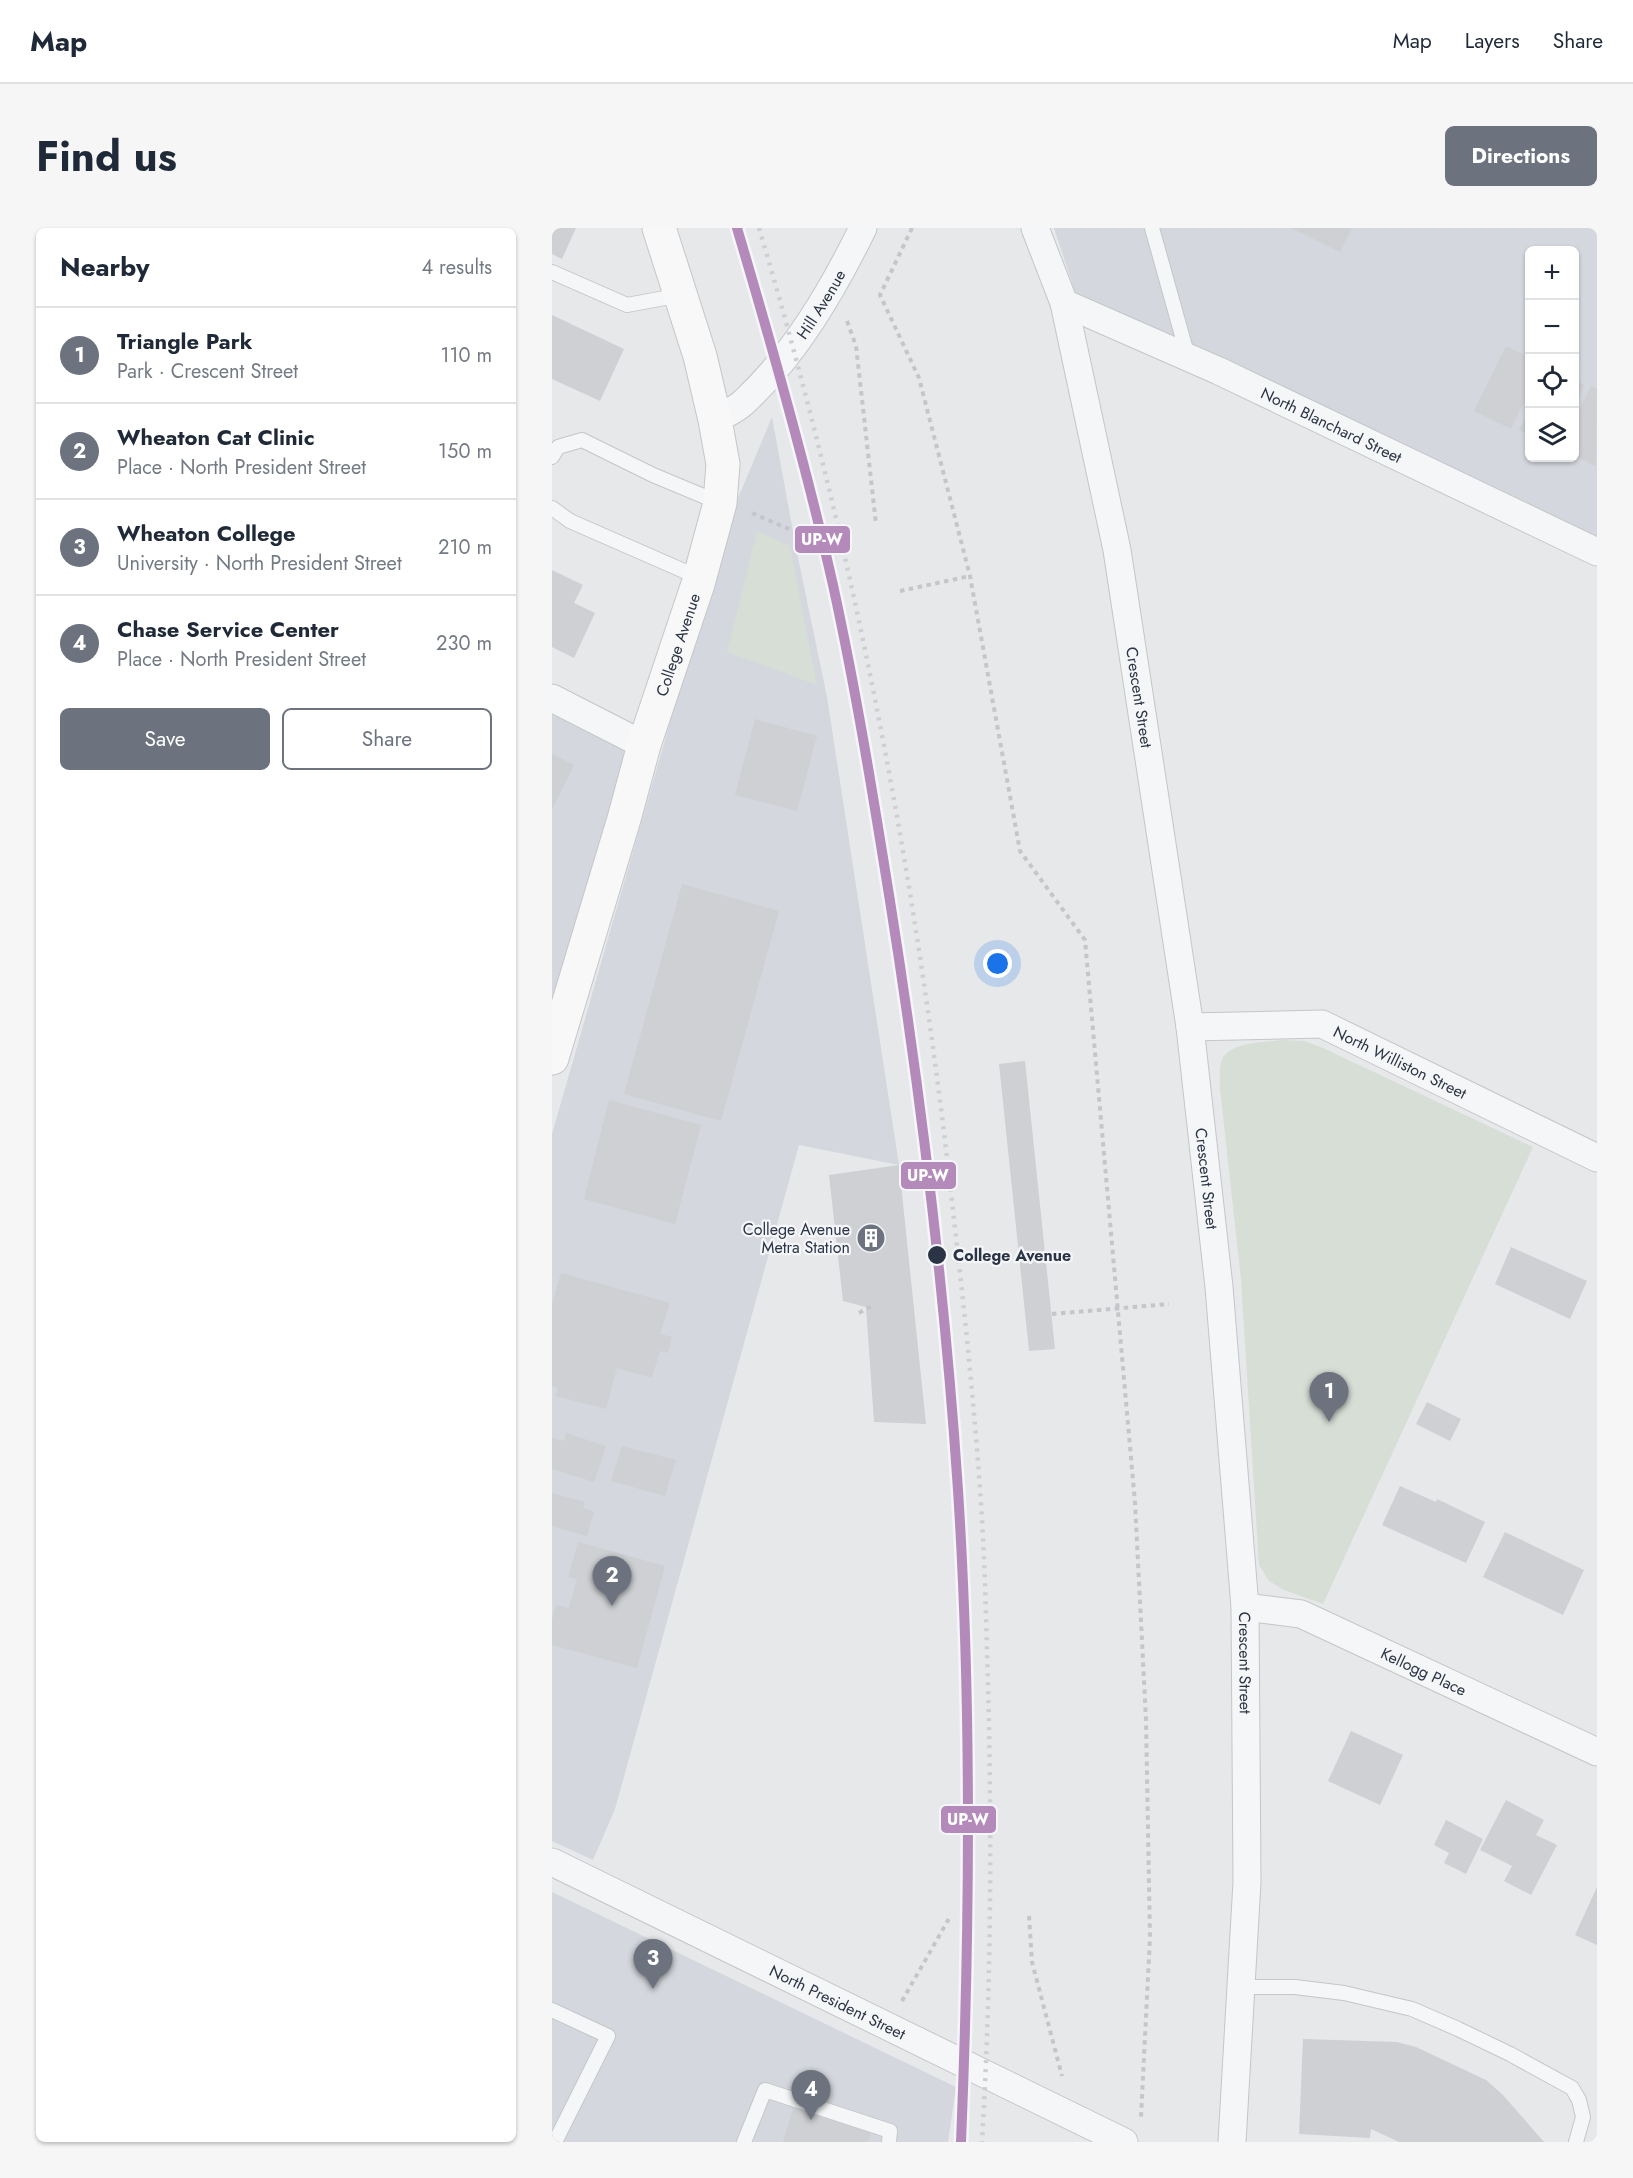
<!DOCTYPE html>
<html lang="en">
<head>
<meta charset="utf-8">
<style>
  :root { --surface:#fff; --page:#f6f6f7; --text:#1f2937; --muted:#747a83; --line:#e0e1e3; --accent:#6c737f }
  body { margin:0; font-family:Jost,sans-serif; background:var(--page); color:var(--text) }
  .controls { position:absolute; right:18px; top:18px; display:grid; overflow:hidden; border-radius:9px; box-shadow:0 2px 4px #0004 }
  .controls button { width:54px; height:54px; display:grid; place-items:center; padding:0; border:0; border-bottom:2px solid var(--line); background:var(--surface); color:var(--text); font:30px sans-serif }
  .you { position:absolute; left:446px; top:736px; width:21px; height:21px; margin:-15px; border:4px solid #fff; border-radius:50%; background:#1a73e8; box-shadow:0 0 0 9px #1a73e833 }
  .badge { display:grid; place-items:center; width:39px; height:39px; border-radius:50%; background:var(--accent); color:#fff; font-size:20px; font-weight:700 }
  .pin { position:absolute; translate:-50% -50px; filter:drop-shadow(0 2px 3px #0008) }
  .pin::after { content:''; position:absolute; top:32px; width:21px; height:18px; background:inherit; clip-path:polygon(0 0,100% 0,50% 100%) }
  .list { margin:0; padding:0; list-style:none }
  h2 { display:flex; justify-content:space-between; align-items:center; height:78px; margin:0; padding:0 24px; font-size:26px }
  h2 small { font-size:20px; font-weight:400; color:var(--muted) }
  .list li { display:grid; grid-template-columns:39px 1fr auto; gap:18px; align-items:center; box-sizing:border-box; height:96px; padding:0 24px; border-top:2px solid var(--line) }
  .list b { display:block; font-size:22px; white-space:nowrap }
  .list p { margin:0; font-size:20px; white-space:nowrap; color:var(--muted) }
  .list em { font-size:20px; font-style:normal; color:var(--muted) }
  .actions { display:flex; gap:12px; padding:18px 24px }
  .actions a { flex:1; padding:14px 0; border:2px solid var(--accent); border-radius:9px; text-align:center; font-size:21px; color:var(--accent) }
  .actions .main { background:var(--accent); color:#fff }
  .icon { flex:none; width:33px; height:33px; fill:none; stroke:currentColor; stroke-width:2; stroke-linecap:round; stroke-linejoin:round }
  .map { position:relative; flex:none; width:1045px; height:1914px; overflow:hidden; border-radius:9px }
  header { display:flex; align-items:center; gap:36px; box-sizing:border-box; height:84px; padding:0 30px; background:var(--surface); border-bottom:2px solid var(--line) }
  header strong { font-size:28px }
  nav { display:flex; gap:33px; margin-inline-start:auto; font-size:21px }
  .intro { display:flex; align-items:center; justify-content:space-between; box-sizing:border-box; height:144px; padding:0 36px }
  h1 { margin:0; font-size:42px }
  .button { padding:15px 27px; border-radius:9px; background:var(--accent); color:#fff; font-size:21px; font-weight:700 }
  main { display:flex; gap:36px; padding:0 36px }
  aside { flex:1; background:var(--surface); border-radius:9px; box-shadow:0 2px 4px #0004 }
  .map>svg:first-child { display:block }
</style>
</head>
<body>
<header>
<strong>Map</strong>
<nav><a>Map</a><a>Layers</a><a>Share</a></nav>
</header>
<div class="intro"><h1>Find us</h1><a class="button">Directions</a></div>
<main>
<aside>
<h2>Nearby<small>4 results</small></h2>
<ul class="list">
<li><span class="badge">1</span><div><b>Triangle Park</b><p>Park · Crescent Street</p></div><em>110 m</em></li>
<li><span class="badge">2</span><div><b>Wheaton Cat Clinic</b><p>Place · North President Street</p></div><em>150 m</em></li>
<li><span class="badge">3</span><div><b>Wheaton College</b><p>University · North President Street</p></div><em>210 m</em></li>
<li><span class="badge">4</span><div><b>Chase Service Center</b><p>Place · North President Street</p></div><em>230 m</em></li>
</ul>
<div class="actions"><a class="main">Save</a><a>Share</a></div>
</aside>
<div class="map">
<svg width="1045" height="1914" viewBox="0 0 1045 1914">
  <rect width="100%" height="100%" fill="#e6e8ea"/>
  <g fill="#d4d7dd" fill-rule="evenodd">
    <path d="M502 0H1045V310L523 64ZM978 22H1023V230H978Z"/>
    <polygon points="220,189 244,320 275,469 347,937 247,917 63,1581 41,1632 0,1613 0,906 174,299"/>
    <polygon points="0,484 75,521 0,795"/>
    <polygon points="0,1664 404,1859 396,1914 0,1914"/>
  </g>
  <g fill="#d6ded6">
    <polygon points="205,303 238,318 265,457 175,424"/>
    <path d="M730 812 752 813 771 820 981 919 771 1376 732 1362 717 1353 707 1337 689 1051 668 861C668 850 666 838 672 828 682 814 715 814 730 812Z"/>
  </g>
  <g fill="#ced0d3">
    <polygon points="0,0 24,0 10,31 0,26"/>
    <polygon points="739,0 800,0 788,24"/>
    <polygon points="0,87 72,121 48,173 0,151"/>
    <polygon points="954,118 978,129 978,162 959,201 922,183"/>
    <polygon points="1023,152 1032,157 1023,177"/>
    <polygon points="1039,158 1045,161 1044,238 1023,228 1023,191"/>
    <polygon points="978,181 978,207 967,202"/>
    <polygon points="0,342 31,357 22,375 43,385 22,430 0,419"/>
    <polygon points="203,491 265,508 245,583 183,567"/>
    <polygon points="0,526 22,537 0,581"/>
    <polygon points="130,656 227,683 169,893 72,866"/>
    <polygon points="473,833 503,1121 477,1123 447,836"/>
    <polygon points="57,872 149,897 123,996 32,971"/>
    <polygon points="347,937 374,1196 322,1194 314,1079 291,1073 277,947"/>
    <polygon points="959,1019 1035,1053 1018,1091 943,1056"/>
    <polygon points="9,1045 118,1075 108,1106 120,1109 116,1125 108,1123 100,1150 65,1140 54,1181 3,1168 6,1160 0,1158 0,1076"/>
    <polygon points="875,1174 909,1191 898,1213 864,1196"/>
    <polygon points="14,1205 54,1218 42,1254 0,1241 0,1210 12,1213"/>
    <polygon points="70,1218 124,1232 113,1268 59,1253"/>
    <polygon points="848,1258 884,1274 885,1271 933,1294 914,1335 830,1297"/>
    <polygon points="0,1265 33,1274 31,1280 42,1284 35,1308 0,1298"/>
    <polygon points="953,1304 1032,1342 1011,1387 931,1349"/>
    <polygon points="26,1314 113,1338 85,1440 0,1417 0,1392 4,1377 17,1380 25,1351 16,1349"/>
    <polygon points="799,1503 851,1527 828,1577 776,1553"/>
    <polygon points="954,1572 992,1592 984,1607 1005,1617 979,1667 952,1653 960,1638 928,1622"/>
    <polygon points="894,1592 931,1611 914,1646 892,1635 897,1625 882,1617"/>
    <polygon points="1045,1659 1045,1717 1023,1707"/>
    <polygon points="751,1811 845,1814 864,1819 934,1852 951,1867 992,1914 847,1914 819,1901 818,1910 747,1906"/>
    <polygon points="241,1881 319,1904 316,1914 231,1914"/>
  </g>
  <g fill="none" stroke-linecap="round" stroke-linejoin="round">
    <g stroke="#c4c6c8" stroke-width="16">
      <g id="lane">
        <polyline points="600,0 636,129"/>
        <polyline points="0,44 75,77 129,67"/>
        <polyline points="0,229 6,219 30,212 101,247 168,275"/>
        <polyline points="0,280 18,293 148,350"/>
        <polyline points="689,1759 743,1759 792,1765 860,1781 906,1801 958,1826 1020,1860 1027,1872 1031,1889 1024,1914"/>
        <polyline points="0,1782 56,1808 3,1914"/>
        <polyline points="192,1914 213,1862 338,1903 337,1914"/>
      </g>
    </g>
    <g stroke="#c4c6c8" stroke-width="29">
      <g id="street">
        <path id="s1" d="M483 0 512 75 565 322 638 799 667 1059 693 1379 695 1654 680 1914"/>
        <path id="s2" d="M512 75 667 143 1045 324"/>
        <path id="s3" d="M163 192C173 186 186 181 194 172 244 125 281 61 311 0"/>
        <polyline points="0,470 92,517"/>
        <path id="s4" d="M638 799 770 796 1045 930"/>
        <path id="s5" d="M693 1379 749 1386 1045 1524"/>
        <path id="s6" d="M0 1634 572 1914"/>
      </g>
    </g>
    <g stroke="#c4c6c8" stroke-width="35">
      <g id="secondary">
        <path id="s7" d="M0 830 72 591 92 517 146 356 168 275 171 236 163 192 148 128 107 0"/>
      </g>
    </g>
    <g stroke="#c5c6ca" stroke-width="4" stroke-dasharray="4.5 4.5" stroke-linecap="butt">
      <polyline points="360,0 328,67 367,150 418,348 468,623 533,712 583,1275 594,1492 598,1709 589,1889"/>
      <polyline points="295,93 304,118 324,296"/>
      <polyline points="200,285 246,305 251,318"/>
      <polyline points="348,363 418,348"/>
      <polyline points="307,1085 323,1076"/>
      <polyline points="500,1086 617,1076"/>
      <polyline points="477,1688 480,1734 510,1848"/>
      <polyline points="350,1773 399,1687"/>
    </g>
    <use href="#lane" stroke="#f5f6f7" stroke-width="14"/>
    <use href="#street" stroke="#f5f6f7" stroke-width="27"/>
    <use href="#secondary" stroke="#f8f8f8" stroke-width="33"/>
    <path stroke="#cecfd2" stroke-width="4.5" stroke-dasharray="3 6" stroke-linecap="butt" d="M207 0C304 326 367 663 403 1001 413 1088 422 1175 428 1262 433 1327 434 1392 436 1457 440 1609 439 1762 430 1914"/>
    <g stroke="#f4f6f9" stroke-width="15">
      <path id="rail-1" d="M185 0C220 118 254 237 281 357 304 462 321 567 338 673 369 868 393 1065 406 1262 420 1479 418 1697 409 1914"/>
    </g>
    <use href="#rail-1" stroke="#b48abb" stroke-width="10"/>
  </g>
  <defs>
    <g id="building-disc" transform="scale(1.5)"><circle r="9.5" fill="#6c737f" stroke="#f4f6f9"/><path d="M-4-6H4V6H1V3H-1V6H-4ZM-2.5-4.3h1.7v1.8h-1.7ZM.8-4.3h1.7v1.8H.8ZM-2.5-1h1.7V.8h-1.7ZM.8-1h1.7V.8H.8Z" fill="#fff"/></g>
  </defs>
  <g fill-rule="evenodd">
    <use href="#building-disc" x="319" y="1010"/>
  </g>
  <circle fill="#2b3445" stroke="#f4f6f9" stroke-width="2" cx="385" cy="1027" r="10"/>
  <g text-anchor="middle" stroke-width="4.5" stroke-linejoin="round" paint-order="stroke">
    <g font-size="16" fill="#2b3445" stroke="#f4f6f9">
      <text dy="6" stroke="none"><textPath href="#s3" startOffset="159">Hill Avenue</textPath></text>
      <text dy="6" stroke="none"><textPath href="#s2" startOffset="294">North Blanchard Street</textPath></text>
      <text dy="6" stroke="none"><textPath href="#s7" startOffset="432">College Avenue</textPath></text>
      <text dy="6" stroke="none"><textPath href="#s1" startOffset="482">Crescent Street</textPath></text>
      <text dy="6" stroke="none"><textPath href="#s4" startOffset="219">North Williston Street</textPath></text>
      <text dy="6" stroke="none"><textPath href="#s1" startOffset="968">Crescent Street</textPath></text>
      <text dy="6" stroke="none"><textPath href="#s1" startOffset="1454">Crescent Street</textPath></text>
      <text dy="6" stroke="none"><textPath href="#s5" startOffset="192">Kellogg Place</textPath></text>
      <text dy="6" stroke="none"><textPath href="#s6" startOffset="318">North President Street</textPath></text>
    </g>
    <g font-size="16" fill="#2b3445" stroke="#f4f6f9" text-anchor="end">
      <text x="298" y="1007">College Avenue<tspan x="298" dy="18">Metra Station</tspan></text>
    </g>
    <g font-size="16" font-weight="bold" fill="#2b3445" stroke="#f4f6f9" text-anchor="start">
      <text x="401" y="1033">College Avenue</text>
    </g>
  </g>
  <g stroke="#f4f6f9" stroke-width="2">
    <rect x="242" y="297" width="57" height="29" rx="6" fill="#b48abb"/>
    <rect x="348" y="933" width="57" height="29" rx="6" fill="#b48abb"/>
    <rect x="388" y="1577" width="57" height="29" rx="6" fill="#b48abb"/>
  </g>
  <g font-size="16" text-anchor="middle" font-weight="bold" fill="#fff">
    <text x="270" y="317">UP-W</text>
    <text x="376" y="953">UP-W</text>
    <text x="416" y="1597">UP-W</text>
  </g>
</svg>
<div class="controls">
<button>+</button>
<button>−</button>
<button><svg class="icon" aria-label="locate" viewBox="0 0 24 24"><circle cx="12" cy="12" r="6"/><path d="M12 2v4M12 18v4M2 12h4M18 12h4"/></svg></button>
<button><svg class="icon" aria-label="layers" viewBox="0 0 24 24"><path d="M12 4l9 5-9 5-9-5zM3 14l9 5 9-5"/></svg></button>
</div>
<div class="you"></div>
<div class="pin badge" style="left:777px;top:1194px">1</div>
<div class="pin badge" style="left:60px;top:1378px">2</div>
<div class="pin badge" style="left:101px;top:1761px">3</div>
<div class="pin badge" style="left:259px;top:1892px">4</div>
</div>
</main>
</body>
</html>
